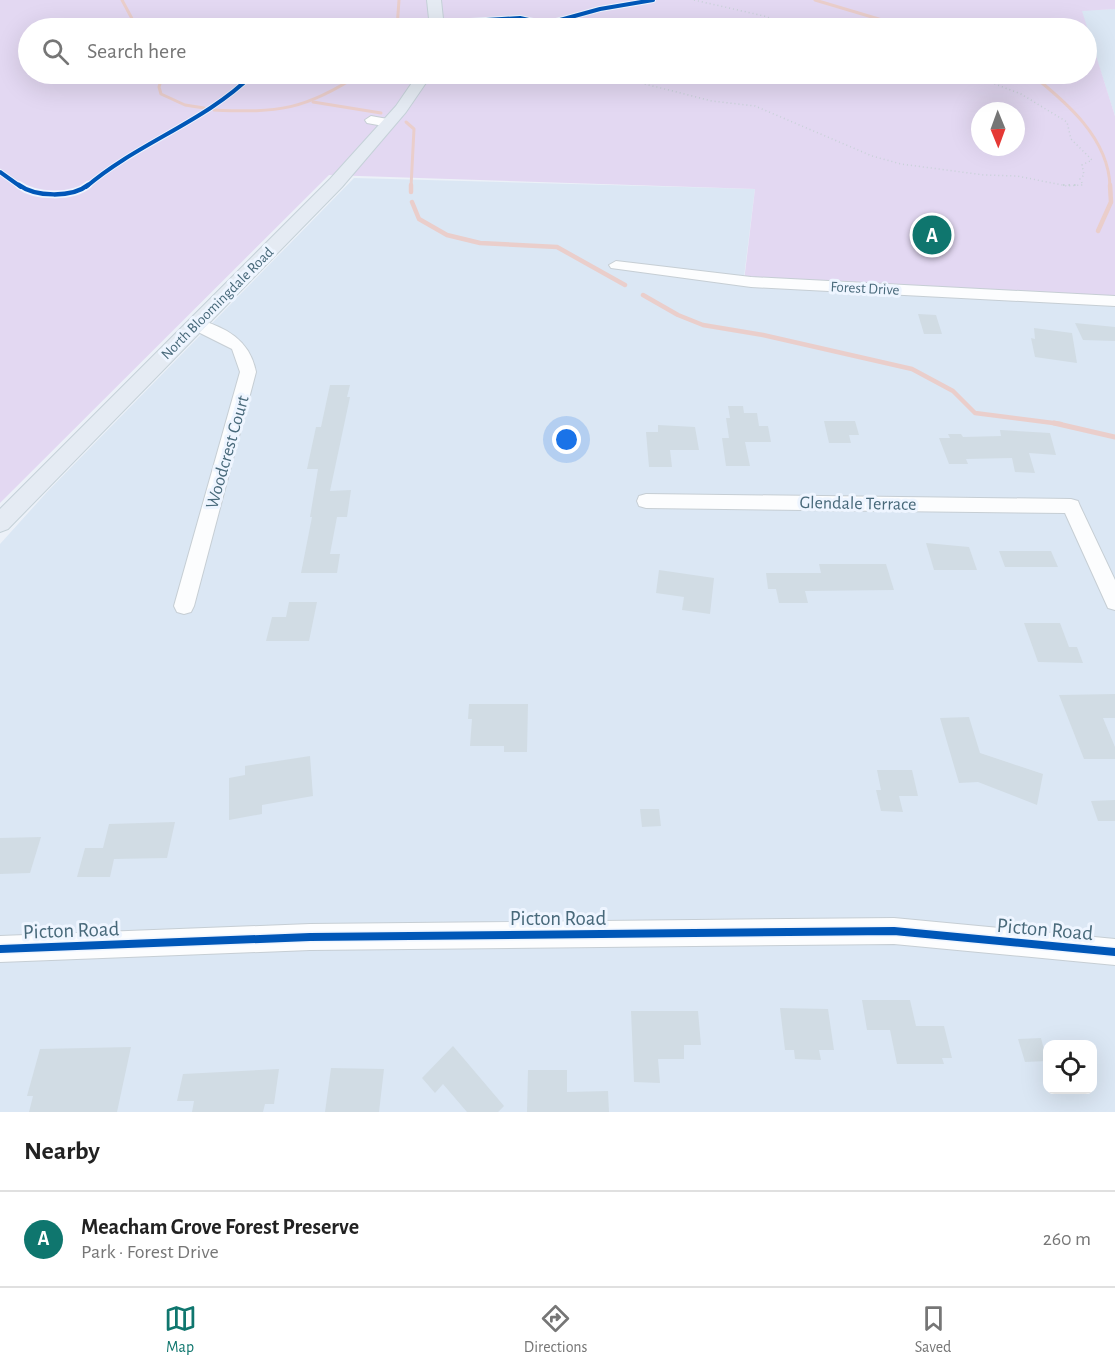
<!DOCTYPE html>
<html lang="en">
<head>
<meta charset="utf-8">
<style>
  :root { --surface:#fff; --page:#f2f2f2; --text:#222; --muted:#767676; --line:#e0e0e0; --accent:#0f766e }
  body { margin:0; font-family:"Alegreya Sans",sans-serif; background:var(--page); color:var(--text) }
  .controls { position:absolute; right:18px; bottom:18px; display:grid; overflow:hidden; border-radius:12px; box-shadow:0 6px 24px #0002 }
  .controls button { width:54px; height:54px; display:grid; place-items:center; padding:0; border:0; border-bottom:2px solid var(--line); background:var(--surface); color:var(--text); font:30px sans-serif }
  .compass { position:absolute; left:971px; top:102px; width:54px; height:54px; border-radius:50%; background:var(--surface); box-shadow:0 6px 24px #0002; rotate:179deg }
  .you { position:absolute; left:567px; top:440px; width:21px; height:21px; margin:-15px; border:4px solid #fff; border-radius:50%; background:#1a73e8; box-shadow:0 0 0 9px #1a73e833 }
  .badge { display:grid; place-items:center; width:39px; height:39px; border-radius:50%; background:var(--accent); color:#fff; font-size:20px; font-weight:700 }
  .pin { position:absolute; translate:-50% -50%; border:3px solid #fff; box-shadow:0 2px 6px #0006 }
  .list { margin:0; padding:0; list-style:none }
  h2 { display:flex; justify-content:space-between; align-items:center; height:78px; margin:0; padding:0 24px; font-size:26px }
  h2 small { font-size:20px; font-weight:400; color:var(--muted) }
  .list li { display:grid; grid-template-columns:39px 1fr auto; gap:18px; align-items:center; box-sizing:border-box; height:96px; padding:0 24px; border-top:2px solid var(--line) }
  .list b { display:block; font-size:22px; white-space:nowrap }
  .list p { margin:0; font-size:20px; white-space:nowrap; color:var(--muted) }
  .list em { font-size:20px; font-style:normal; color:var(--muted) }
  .icon { flex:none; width:33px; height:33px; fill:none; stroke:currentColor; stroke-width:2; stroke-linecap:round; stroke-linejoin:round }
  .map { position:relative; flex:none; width:1115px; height:1112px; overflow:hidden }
  .search { position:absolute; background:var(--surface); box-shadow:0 6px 24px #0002; left:18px; right:18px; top:18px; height:66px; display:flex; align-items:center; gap:15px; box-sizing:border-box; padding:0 21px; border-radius:33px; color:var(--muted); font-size:22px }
  .sheet { height:174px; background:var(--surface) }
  nav { display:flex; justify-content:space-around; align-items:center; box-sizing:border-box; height:84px; border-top:2px solid var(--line); background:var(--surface); font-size:16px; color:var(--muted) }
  nav a { display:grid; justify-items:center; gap:3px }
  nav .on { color:var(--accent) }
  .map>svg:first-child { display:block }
</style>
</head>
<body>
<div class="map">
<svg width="1115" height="1112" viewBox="0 0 1115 1112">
  <rect width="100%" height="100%" fill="#ecf1f8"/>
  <g fill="#dbe7f4" fill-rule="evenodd">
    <polygon points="1115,9 1115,116 1081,10"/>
    <path d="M354 178 755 189 743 285 1115 304V1112H0V544L47 492ZM1048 1044H1092V1090H1048Z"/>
  </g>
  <path fill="#e3d8f2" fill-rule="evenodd" d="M0 0H1115V9L1082 11 1115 116V301L744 281 755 189 329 175 0 503ZM28 28H1086V74H28ZM980 111H1016V147H980Z"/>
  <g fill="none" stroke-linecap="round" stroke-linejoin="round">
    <g stroke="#eacecb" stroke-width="3">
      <polyline points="122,0 137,28"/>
      <polyline points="815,0 909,28"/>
      <polyline points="397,28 399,0"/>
      <polyline points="163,74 159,87 161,94 185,105 204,108"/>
      <path d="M1031 74C1066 102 1109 138 1110 187"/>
      <polyline points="313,102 381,113"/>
      <path d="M214 110C278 113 305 110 360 74"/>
      <polyline points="406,122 414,129 411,187"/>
    </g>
    <g stroke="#eacecb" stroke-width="4.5">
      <polyline points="411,192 411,185"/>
      <polyline points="412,202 419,219 447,235 480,243 557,247 625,285"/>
      <polyline points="1098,231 1111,202 1110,185"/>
      <polyline points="643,295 678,315 703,325 763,335 912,369 953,391 975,413 1061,424"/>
    </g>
    <polyline stroke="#eacecb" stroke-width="5" points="1054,423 1115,437"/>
  </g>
  <g fill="#d1dce4">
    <polygon points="918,314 936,315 942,334 924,334"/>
    <polygon points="1075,323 1115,327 1115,341 1083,340"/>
    <polygon points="1034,328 1072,333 1077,363 1035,357 1031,338 1035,339"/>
    <polygon points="330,385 350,385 347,397 350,397 330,491 351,490 347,517 337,517 330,554 340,554 337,573 301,573 312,517 310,517 318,469 307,469 316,427 321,427"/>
    <polygon points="728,406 743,406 744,413 757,413 759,426 768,426 771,442 745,442 750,466 726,466 722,438 729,438 726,418 730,418"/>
    <polygon points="824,421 855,421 859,435 849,435 851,443 829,443"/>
    <polygon points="658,425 695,427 699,450 670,450 672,467 649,467 646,432 658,432"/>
    <polygon points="1000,430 1050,433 1056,455 1029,453 1035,473 1015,472 1012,458 966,459 968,464 949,464 939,438 950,438 948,434 961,434 963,437 1001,436"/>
    <polygon points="926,543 969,547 977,570 934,570"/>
    <polygon points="999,551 1051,551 1058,567 1005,567"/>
    <polygon points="819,564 886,564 894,590 805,591 808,603 779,603 776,589 768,589 766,573 821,573"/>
    <polygon points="659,570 714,578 710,614 682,610 684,597 656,593"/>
    <polygon points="289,602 317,602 309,641 266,641 272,617 286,617"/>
    <polygon points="1024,623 1060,623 1069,647 1077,647 1083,663 1038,662"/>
    <polygon points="1115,694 1115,718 1103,718 1115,747 1115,759 1084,759 1059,695"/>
    <polygon points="469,704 528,704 527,752 504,752 504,746 470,746 472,719 468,719"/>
    <polygon points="969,717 980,753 1043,774 1037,805 978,782 959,783 940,718"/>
    <polygon points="310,756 313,796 262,805 262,814 229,820 229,778 245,775 245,766"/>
    <polygon points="877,770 912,770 918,796 899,796 903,812 881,811 876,790 881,790"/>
    <polygon points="1115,800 1115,821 1098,821 1091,801"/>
    <polygon points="640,809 659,809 661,826 642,827"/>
    <polygon points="175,822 167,858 114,859 110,877 77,877 85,848 103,848 109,824"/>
    <polygon points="41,837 30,873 0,874 0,838"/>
    <polygon points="862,1000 910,1000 916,1026 944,1026 952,1058 942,1058 944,1064 897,1064 890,1030 867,1030"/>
    <polygon points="780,1008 828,1009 834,1050 819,1050 821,1060 795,1059 794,1050 785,1050"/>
    <polygon points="631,1011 698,1011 701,1045 684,1045 684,1059 658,1059 660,1083 634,1082"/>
    <polygon points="1041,1038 1047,1061 1025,1062 1018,1039"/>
    <polygon points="453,1046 504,1106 498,1112 467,1112 443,1084 435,1093 422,1078"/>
    <polygon points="131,1047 117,1112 29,1112 33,1096 27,1096 40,1049"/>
    <polygon points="331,1068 384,1069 379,1112 325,1112"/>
    <polygon points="279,1069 274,1104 265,1104 263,1112 192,1112 194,1101 177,1101 183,1074"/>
    <polygon points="528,1070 567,1070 567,1092 608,1091 609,1112 527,1112"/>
  </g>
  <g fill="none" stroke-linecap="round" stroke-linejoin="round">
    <g stroke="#c6ced4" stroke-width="2">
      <g id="minor">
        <polygon points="371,116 393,120 395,123 389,127 367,123 365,120"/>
        <polygon points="616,261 751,277 1115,296 1115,306 751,287 611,268 609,265"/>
        <path d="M196 319C226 327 250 340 256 372L194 606 191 612 184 614 177 612 174 606 240 372 232 349 190 328 188 324Z"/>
        <polygon points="646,494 1071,499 1078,501 1080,506 1115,580 1115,610 1108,608 1065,513 646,508 639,506 637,501 639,496"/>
        <polygon points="894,918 1115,939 1115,965 894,944 310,950 0,962 0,936 310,924"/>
      </g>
    </g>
    <g stroke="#c5d1d8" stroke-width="2">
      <g id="major">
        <polygon points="427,0 441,0 444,28 430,28"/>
        <polygon points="418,74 432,74 406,112 342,187 8,529 0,532 0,509 330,179 396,106"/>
      </g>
    </g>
    <g stroke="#c8d1d8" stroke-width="1.5" stroke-dasharray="1 3" stroke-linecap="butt">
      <polyline points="694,0 764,16 799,28"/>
      <polyline points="545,25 552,28"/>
      <polyline points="629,74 631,79 641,83 712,101 755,106 872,156 901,164 984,175 1017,176 1067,186 1083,185 1080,179 1084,175 1082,165 1092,160 1071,139 1067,122 1021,94 969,74"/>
    </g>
    <polyline stroke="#c8d1d8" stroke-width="2" stroke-dasharray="1.5 4" stroke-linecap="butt" points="1063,185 1079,185"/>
    <use href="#minor" fill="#fcfdfe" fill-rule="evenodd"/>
    <use href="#major" fill="#e5ebf3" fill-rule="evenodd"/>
    <g stroke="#eef5ff" stroke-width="6">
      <g id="cycleway-far2">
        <polyline points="454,22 520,18 546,24"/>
        <polyline points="531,28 600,9 653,0"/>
        <polyline points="0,172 21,187"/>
        <path d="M86 187C137 143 205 122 253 74"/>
      </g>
    </g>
    <g stroke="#eef5ff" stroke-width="8">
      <path id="cycleway-far1" d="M19 185C35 197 72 198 88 185"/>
    </g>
    <g stroke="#eef5ff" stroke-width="11">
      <polyline id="cycleway" points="0,949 310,937 894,931 1115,952"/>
    </g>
    <use href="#cycleway-far2" stroke="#0057b8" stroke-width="4"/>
    <use href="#cycleway-far1" stroke="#0057b8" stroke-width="4.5"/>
    <use href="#cycleway" stroke="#0057b8" stroke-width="8"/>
  </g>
  <g text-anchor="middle" stroke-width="6" stroke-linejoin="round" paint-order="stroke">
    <g font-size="15" fill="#48697a" stroke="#eef5ff">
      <text transform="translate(865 288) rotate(3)" y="5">Forest Drive</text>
      <text transform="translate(217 303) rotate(-45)" y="5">North Bloomingdale Road</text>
    </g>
    <g font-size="18" fill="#48697a" stroke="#eef5ff">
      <text transform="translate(227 452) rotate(-74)" y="6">Woodcrest Court</text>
      <text transform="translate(858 503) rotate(1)" y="6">Glendale Terrace</text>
    </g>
    <g font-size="21" fill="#48697a" stroke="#eef5ff">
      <text x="558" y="925">Picton Road</text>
      <text transform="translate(1045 929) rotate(5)" y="7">Picton Road</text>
      <text transform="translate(71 930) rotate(-2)" y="7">Picton Road</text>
    </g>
  </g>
</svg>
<div class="controls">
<button><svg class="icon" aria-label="locate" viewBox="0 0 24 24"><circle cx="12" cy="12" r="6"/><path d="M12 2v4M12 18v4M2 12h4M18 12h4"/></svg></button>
</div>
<svg class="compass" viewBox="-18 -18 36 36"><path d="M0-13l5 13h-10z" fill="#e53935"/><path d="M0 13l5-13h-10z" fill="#767676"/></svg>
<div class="you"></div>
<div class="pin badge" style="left:932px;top:235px">A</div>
<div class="search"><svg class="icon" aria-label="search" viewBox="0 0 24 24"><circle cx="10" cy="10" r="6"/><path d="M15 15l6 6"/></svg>Search here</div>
</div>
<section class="sheet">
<h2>Nearby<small></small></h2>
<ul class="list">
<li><span class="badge">A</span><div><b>Meacham Grove Forest Preserve</b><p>Park · Forest Drive</p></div><em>260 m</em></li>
</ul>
</section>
<nav>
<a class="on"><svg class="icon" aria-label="map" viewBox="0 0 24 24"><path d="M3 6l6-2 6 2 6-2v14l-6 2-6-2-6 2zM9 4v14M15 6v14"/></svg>Map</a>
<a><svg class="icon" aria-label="directions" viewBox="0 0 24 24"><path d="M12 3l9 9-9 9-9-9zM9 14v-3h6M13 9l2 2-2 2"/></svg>Directions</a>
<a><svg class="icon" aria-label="saved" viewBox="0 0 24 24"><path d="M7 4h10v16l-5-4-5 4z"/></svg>Saved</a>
</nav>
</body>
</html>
